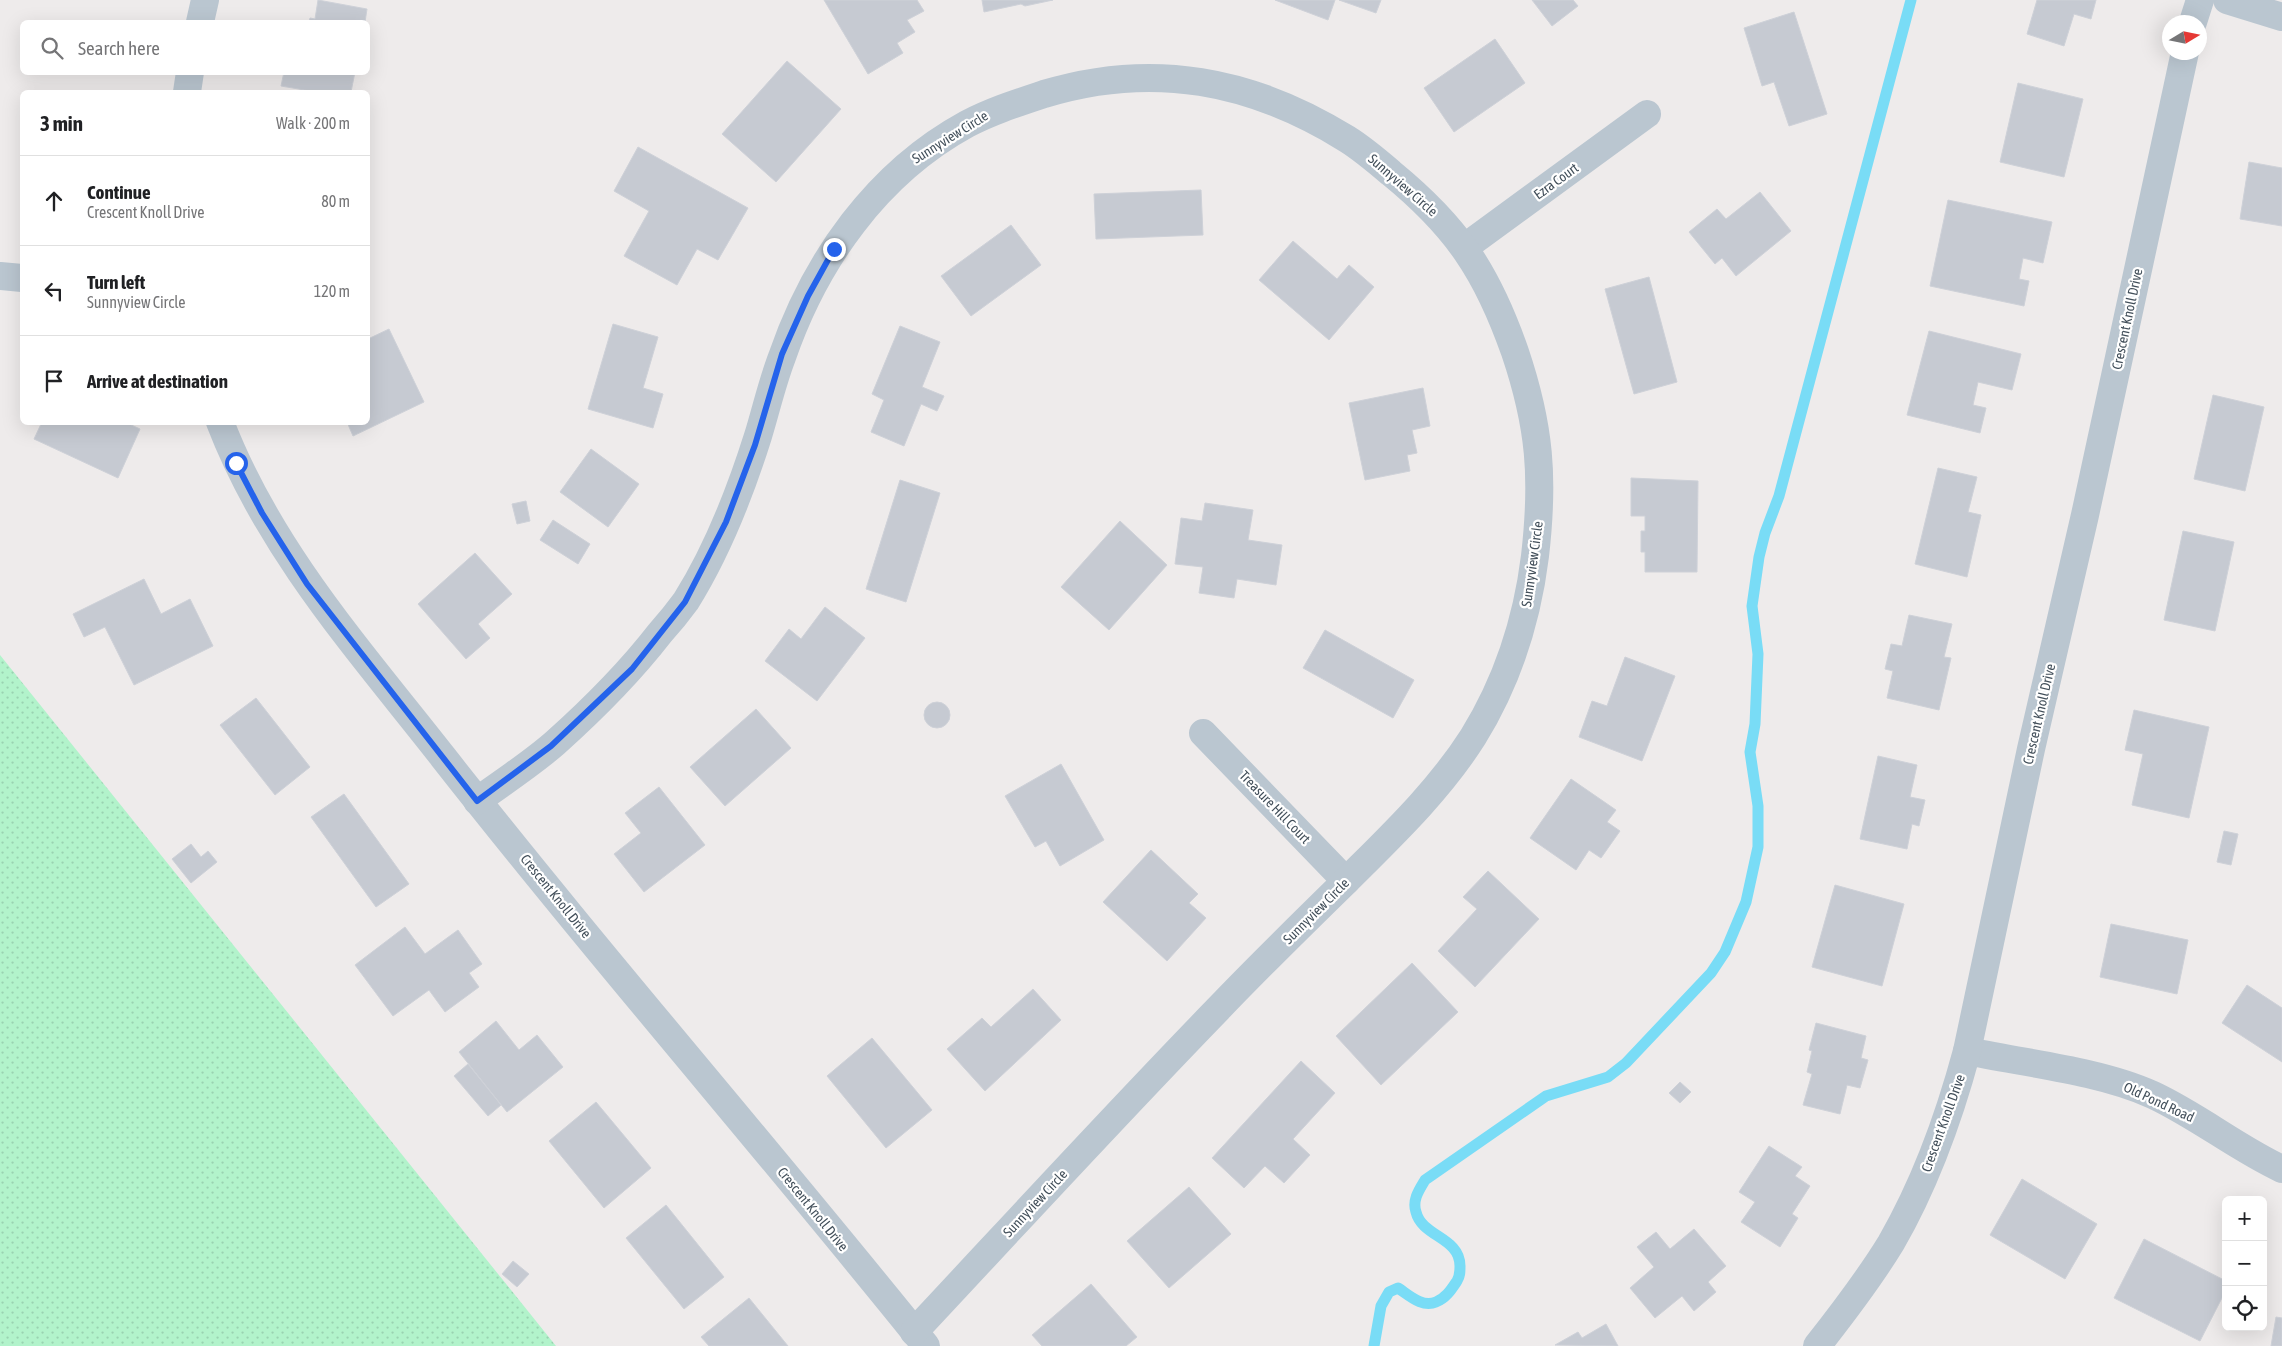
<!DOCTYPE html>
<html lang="en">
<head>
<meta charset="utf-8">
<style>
  :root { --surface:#fff; --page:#f2f2f2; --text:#202124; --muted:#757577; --line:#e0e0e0 }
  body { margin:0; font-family:"Asap Condensed",sans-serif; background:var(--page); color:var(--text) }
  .controls { position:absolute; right:15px; bottom:15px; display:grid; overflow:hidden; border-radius:8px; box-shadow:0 5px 20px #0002 }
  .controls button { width:45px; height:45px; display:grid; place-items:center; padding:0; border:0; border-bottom:1px solid var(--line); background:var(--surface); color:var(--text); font:25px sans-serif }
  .compass { position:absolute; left:2162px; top:15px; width:45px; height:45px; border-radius:50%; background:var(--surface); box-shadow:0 5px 20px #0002; rotate:80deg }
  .stop { position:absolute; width:15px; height:15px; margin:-11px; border:4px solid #2563eb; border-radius:50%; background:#fff }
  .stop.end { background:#2563eb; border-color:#fff; box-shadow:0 1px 5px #0008 }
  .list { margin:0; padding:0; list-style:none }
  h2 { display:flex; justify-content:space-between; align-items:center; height:65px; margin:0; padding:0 20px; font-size:21px }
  h2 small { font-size:16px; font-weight:400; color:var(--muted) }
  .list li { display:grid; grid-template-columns:32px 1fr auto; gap:15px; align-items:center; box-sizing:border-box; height:90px; padding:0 20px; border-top:1px solid var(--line) }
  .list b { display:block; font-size:19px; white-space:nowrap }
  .list p { margin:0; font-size:16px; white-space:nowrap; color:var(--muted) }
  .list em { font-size:16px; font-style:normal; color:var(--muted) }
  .icon { flex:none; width:28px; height:28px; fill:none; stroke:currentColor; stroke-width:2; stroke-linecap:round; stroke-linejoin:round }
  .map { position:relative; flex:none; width:2282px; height:1346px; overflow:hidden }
  .search { position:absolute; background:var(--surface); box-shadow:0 5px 20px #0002; left:20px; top:20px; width:350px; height:55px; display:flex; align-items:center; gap:12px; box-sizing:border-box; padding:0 18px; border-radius:8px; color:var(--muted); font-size:19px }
  .panel { position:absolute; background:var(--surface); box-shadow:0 5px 20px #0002; left:20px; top:90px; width:350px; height:335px; border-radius:8px }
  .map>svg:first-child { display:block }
</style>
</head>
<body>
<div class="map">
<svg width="2282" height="1346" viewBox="0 0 2282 1346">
  <defs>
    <pattern id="grass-dots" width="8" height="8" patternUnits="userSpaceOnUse" patternTransform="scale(1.25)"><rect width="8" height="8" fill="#b2f3cb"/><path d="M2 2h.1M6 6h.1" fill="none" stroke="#9ad2b1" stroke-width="1.8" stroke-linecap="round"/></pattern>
  </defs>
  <rect width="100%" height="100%" fill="#eeebeb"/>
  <polygon fill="url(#grass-dots)" points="0,655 556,1346 0,1346"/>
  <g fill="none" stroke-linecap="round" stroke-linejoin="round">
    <path stroke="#79dcf6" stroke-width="11" d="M1374 1346 1381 1306 1389 1292 1398 1288C1409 1295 1422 1308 1436 1302 1446 1298 1451 1290 1457 1281 1460 1276 1460 1272 1460 1266 1460 1237 1422 1237 1416 1212 1412 1200 1419 1190 1425 1180L1546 1096 1608 1077 1626 1063 1711 973 1725 952 1746 902 1758 847V806L1750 752 1755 724 1758 654 1752 606 1759 557 1765 533 1779 496 1911 0"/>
  </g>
  <g fill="#c6cad2" stroke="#ced1d8">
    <polygon points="318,0 367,9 365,22 309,22 310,18 315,19"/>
    <polygon points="824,0 917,0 924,11 907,20 915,32 897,43 903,53 868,74"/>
    <polygon points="982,0 1053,0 1025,6 1021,4 984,12"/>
    <polygon points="1275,0 1335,0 1328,20"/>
    <polygon points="1339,0 1381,0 1376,13"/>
    <polygon points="1532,0 1573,0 1578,6 1552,26"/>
    <polygon points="2037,0 2096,0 2091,19 2074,14 2064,46 2027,34"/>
    <polygon points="1794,12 1827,114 1789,126 1774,82 1762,86 1744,28"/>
    <polygon points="1495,39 1525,83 1454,132 1424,88"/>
    <polygon points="787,61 841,109 776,182 722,134"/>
    <polygon points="284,72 355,72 351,92 316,92 281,86"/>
    <polygon points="2018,83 2083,99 2064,177 2000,162"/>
    <polygon points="638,147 748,208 718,260 697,249 677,285 624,256 649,211 614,191"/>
    <polygon points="2249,162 2282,168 2282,226 2240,219"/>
    <polygon points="1201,190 1203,235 1096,239 1094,194"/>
    <polygon points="1760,192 1791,231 1736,276 1722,258 1715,264 1689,232 1717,209 1726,219"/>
    <polygon points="1948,200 2052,222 2043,263 2023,258 2019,279 2029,281 2024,306 1930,286"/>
    <polygon points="1011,225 1041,265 971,316 941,276"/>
    <polygon points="1293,241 1337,279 1349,265 1374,287 1329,340 1259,280"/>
    <polygon points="1649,277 1677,382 1634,394 1605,289"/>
    <polygon points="613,324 658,337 643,388 663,394 653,428 588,409"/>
    <polygon points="900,326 940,342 922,387 944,396 937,411 921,404 904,446 871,432 884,400 872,394"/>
    <polygon points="389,329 424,402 353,436 347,422 368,422 368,339"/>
    <polygon points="1929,331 2021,354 2012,390 1978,382 1973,405 1986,408 1980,433 1907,415"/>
    <polygon points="1423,388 1430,426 1412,430 1417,453 1407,455 1410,471 1365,480 1349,403"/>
    <polygon points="2213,395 2264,407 2245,491 2194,479"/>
    <polygon points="42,422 125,422 140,429 118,478 34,439"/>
    <polygon points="591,449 639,484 608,527 560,492"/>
    <polygon points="1938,468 1977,477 1968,512 1981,515 1967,577 1915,564"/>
    <polygon points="1631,478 1698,481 1697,572 1645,572 1645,552 1641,552 1641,531 1645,531 1645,516 1631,516"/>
    <polygon points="900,480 940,493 906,602 866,589"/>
    <polygon points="526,501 530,521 517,524 512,504"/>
    <polygon points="1205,503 1253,510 1248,540 1282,545 1276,585 1237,579 1234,598 1199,593 1203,567 1175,564 1181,518 1202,521"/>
    <polygon points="553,520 590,544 578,564 540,540"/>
    <polygon points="1120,521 1167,565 1109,630 1061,587"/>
    <polygon points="2183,531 2234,542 2215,631 2164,620"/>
    <polygon points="475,553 512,594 478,624 490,638 466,659 418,604"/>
    <polygon points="144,579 161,614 190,599 213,646 134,685 105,627 84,637 73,614"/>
    <polygon points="825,607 865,638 817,701 765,661 789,629 801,639"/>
    <polygon points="1909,615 1952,624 1944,657 1951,658 1939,710 1887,698 1893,671 1885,669 1891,644 1902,646"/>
    <polygon points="1325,630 1414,680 1393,718 1303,668"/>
    <polygon points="1625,657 1675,676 1642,761 1579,737 1592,701 1607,706"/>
    <polygon points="256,698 310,767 275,795 220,725"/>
    <circle cx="937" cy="715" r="13"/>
    <polygon points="756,709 791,748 725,806 690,767"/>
    <polygon points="2134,710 2209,727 2189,818 2132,805 2143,754 2125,750"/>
    <polygon points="1878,756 1917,765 1910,797 1925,800 1919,826 1912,824 1907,849 1860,839"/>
    <polygon points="1061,764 1104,840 1060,866 1046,841 1035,847 1005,796"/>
    <polygon points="1571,779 1616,810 1607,822 1620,831 1601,858 1589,850 1576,870 1530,838"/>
    <polygon points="659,787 705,845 644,892 614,854 641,833 625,813"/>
    <polygon points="344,794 409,884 376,907 311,817"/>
    <polygon points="2224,831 2238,834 2231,865 2217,862"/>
    <polygon points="191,844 201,857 208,851 217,862 191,883 172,859"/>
    <polygon points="1151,850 1198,894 1189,903 1206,918 1167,961 1103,902"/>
    <polygon points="1488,871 1539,919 1475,987 1438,951 1477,909 1463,897"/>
    <polygon points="1835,885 1904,904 1882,986 1812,967"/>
    <polygon points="2111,924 2188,940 2177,994 2100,977"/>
    <polygon points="405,927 425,954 458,930 482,964 469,973 479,987 445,1012 429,990 393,1016 355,965"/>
    <polygon points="1412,963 1458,1012 1381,1085 1336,1036"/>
    <polygon points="2247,985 2282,1008 2282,1062 2222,1023"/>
    <polygon points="1033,989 1061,1020 985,1091 947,1049 982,1018 991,1027"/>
    <polygon points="496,1021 519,1050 537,1035 563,1067 507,1112 459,1052"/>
    <polygon points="1816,1023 1866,1036 1861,1058 1868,1060 1860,1088 1847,1085 1840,1114 1803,1105 1812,1074 1807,1072 1812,1051 1809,1050"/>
    <polygon points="872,1038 932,1110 886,1148 827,1076"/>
    <polygon points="1301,1061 1335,1093 1293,1139 1310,1155 1284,1183 1265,1166 1244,1188 1212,1158"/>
    <polygon points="468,1064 501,1105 488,1116 454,1076"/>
    <polygon points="1680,1082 1691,1092 1680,1103 1669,1093"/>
    <polygon points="596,1102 651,1168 604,1208 549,1141"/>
    <polygon points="1769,1146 1802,1167 1795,1176 1810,1186 1792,1214 1798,1218 1780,1247 1741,1222 1755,1202 1739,1192"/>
    <polygon points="2022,1179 2097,1224 2065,1279 1990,1235"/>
    <polygon points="1189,1187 1231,1234 1169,1288 1127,1241"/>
    <polygon points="666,1205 724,1277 684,1309 626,1238"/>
    <polygon points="1694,1229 1726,1266 1708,1282 1716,1292 1694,1311 1682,1296 1655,1318 1630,1288 1654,1267 1637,1247 1656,1232 1670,1249"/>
    <polygon points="2144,1239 2226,1281 2226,1290 2200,1341 2114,1298"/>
    <polygon points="513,1261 529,1274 517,1287 502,1274"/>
    <polygon points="1091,1284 1137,1337 1126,1346 1042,1346 1032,1335"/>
    <polygon points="749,1298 788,1346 709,1346 701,1337"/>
    <polygon points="2276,1317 2282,1318 2282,1346 2271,1346"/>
    <polygon points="1606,1324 1618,1346 1555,1345 1578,1332 1582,1338"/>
  </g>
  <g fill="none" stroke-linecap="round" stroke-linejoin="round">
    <g stroke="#bac6d0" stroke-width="28">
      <polyline points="2227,0 2282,17"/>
      <polyline points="200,22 205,0"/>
      <polyline points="2193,22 2200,0"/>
      <polyline points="187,92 190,72"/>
      <polyline points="1465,247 1647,114"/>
      <polyline points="0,276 22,278"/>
      <path d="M220 422C269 550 360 651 443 757 600 957 767 1148 926 1346"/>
      <polyline points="1203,733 1346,881"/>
      <path d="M477 801C503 782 531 764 555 743 593 709 629 673 660 633 669 623 678 612 686 601 716 553 741 490 758 436 766 410 772 383 782 357 815 261 877 173 967 124 992 111 1017 103 1044 94 1153 61 1252 80 1347 139 1363 149 1377 161 1391 173 1457 227 1487 272 1515 352 1540 426 1544 478 1535 556 1527 621 1507 682 1473 737 1438 792 1390 837 1345 882 1302 924 1259 966 1218 1009 1115 1115 1015 1224 914 1332"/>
      <path d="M1967 1051C2024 1063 2101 1071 2153 1095 2198 1116 2237 1148 2282 1169"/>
      <path d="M1817 1346C1843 1313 1869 1279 1891 1243 1925 1184 1949 1118 1967 1051L2031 749 2085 515 2185 52"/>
    </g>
  </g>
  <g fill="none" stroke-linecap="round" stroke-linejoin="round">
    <polyline stroke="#2563eb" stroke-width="6" points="236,463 262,513 307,584 477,801 551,746 632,669 685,602 726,522 755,445 782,354 808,296 834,249"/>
  </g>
  <g text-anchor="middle" stroke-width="4.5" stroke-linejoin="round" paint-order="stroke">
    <g font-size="14" fill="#424f5a" stroke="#fff">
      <text transform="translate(950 137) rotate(-32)" y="5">Sunnyview Circle</text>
      <text transform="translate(1556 181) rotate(-36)" y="5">Ezra Court</text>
      <text transform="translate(1403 185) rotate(41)" y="5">Sunnyview Circle</text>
      <text transform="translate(2127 319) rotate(-78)" y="5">Crescent Knoll Drive</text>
      <text transform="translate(1532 564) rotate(-82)" y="5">Sunnyview Circle</text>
      <text transform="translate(2039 714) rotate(-77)" y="5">Crescent Knoll Drive</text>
      <text transform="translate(1275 807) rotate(46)" y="5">Treasure Hill Court</text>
      <text transform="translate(556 896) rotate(51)" y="5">Crescent Knoll Drive</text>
      <text transform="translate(1316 911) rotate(-45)" y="5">Sunnyview Circle</text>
      <text transform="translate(2159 1102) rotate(25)" y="5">Old Pond Road</text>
      <text transform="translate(1943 1123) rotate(-70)" y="5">Crescent Knoll Drive</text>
      <text transform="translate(1035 1203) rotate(-47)" y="5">Sunnyview Circle</text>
      <text transform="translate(813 1209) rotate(51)" y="5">Crescent Knoll Drive</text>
    </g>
  </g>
</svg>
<div class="controls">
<button>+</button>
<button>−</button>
<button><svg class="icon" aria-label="locate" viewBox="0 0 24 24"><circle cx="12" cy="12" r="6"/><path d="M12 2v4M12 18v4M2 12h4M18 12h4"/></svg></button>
</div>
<svg class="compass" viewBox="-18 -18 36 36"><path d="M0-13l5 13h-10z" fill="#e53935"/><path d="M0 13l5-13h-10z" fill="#757577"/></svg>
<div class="stop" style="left:236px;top:463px"></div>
<div class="stop end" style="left:834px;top:249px"></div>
<div class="search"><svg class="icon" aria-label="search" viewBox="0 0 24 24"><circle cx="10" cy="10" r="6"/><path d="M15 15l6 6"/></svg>Search here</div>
<section class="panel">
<h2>3 min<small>Walk · 200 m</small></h2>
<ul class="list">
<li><svg class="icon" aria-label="ahead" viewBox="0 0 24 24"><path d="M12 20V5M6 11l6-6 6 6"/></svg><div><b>Continue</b><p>Crescent Knoll Drive</p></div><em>80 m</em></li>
<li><svg class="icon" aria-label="left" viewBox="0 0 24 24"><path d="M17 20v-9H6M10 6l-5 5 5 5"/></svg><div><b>Turn left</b><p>Sunnyview Circle</p></div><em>120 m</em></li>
<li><svg class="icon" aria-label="arrive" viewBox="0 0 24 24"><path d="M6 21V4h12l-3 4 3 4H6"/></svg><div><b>Arrive at destination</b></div></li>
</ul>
</section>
</div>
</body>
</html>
